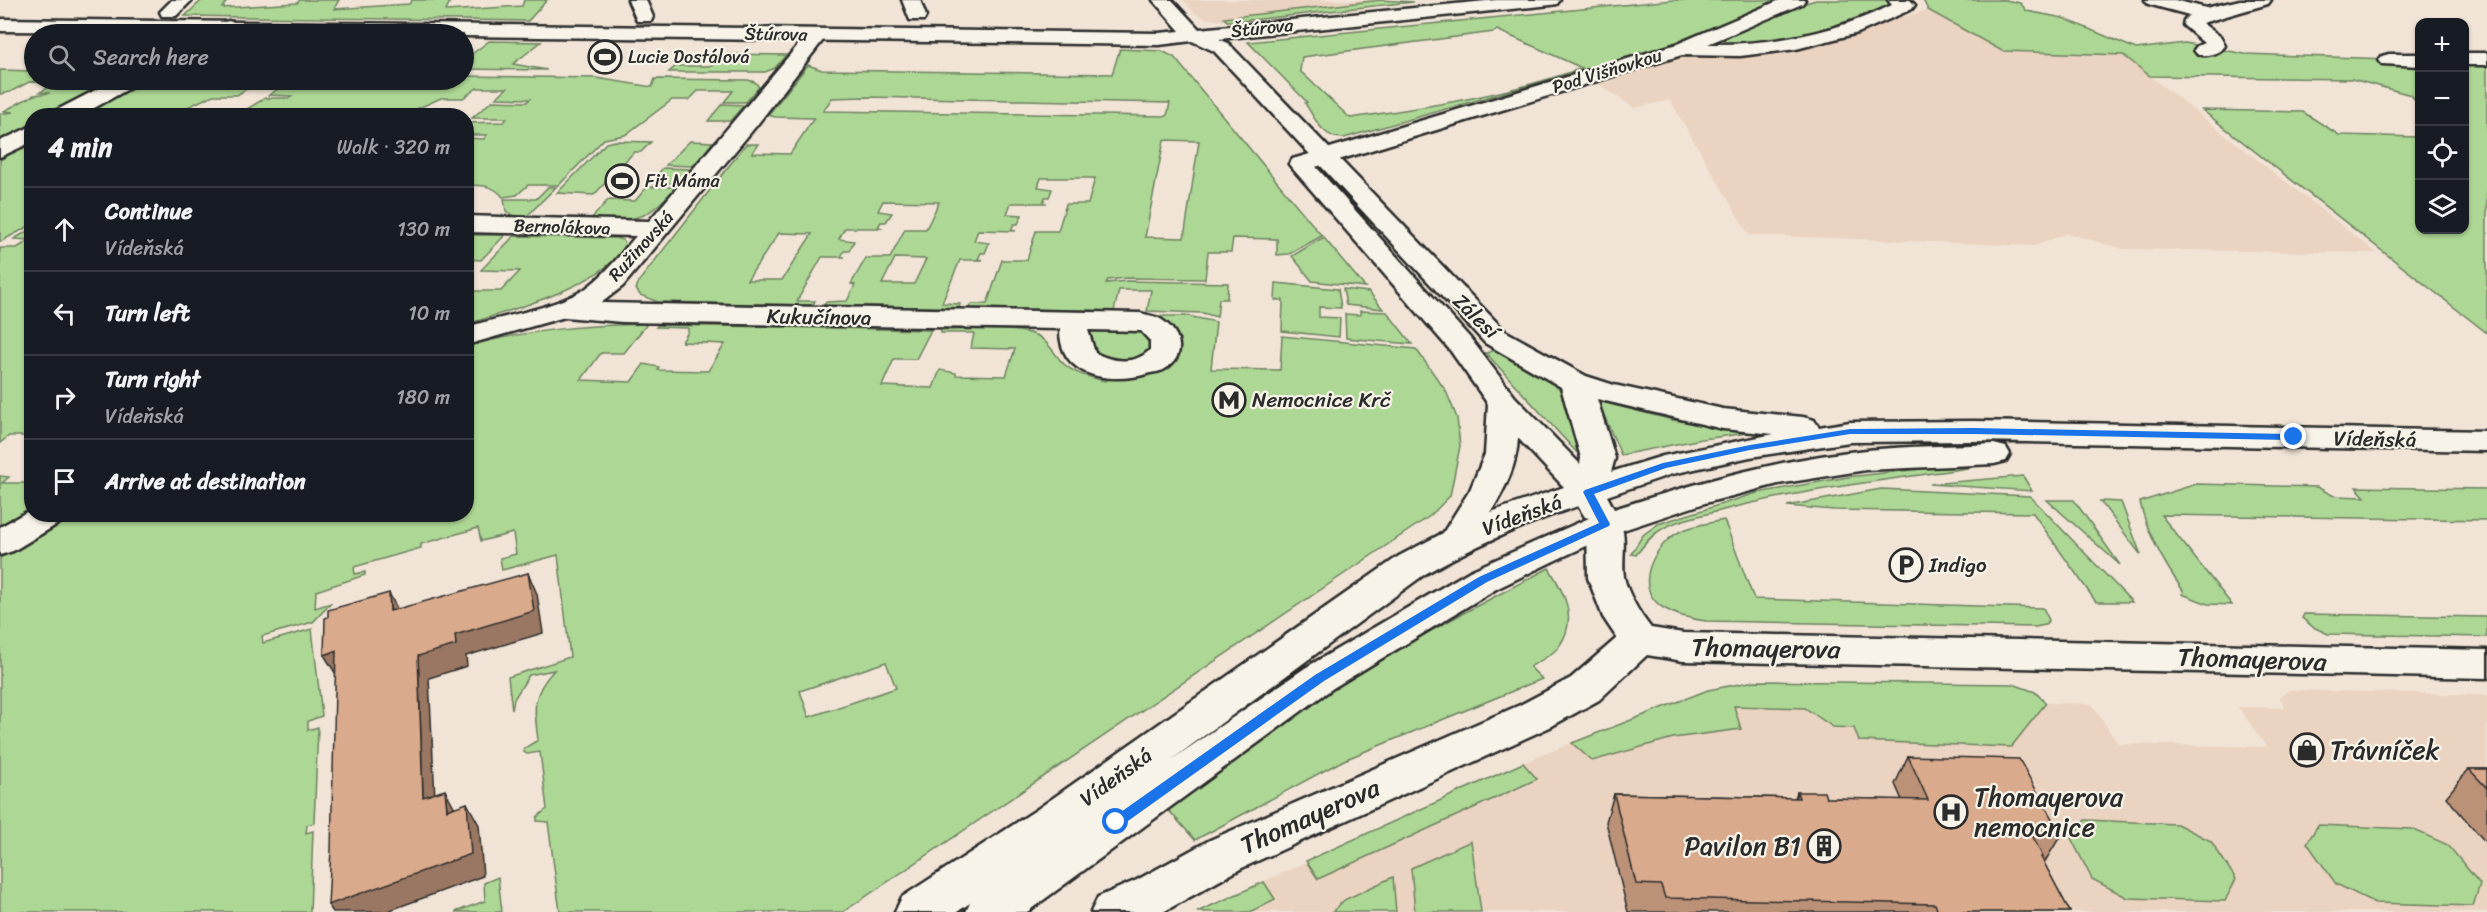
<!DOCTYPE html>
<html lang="en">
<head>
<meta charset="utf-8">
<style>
  :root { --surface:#171b24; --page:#242831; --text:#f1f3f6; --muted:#9ea1a6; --line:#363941 }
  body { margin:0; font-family:Sriracha,sans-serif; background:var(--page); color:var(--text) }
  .controls { position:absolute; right:18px; top:18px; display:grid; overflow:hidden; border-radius:12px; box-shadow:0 2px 4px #0004 }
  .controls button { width:54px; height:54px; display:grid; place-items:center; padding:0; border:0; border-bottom:2px solid var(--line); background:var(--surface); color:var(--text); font:30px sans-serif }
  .stop { position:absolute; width:18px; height:18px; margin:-14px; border:4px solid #1a73e8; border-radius:50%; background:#fff }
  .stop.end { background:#1a73e8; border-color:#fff; box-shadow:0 2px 6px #0008 }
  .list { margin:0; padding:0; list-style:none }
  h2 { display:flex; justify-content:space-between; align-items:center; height:78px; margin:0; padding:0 24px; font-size:26px }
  h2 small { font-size:20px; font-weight:400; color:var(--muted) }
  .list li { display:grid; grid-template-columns:39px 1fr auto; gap:18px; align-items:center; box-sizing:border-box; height:84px; padding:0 24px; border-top:2px solid var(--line) }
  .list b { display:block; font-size:22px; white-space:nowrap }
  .list p { margin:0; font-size:20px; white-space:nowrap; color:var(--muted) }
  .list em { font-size:20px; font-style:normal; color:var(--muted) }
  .icon { flex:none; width:33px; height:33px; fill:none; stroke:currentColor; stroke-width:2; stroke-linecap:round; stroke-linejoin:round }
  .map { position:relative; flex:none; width:2487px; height:912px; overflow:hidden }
  .search { position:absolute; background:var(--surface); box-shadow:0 2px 4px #0004; left:24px; top:24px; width:450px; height:66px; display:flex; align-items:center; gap:15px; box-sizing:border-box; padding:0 21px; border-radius:33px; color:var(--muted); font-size:22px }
  .panel { position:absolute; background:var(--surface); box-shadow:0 2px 4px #0004; left:24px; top:108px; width:450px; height:414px; border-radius:24px }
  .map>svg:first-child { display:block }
</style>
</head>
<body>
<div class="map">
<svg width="2487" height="912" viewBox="0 0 2487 912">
  <rect width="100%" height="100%" fill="#f1e4d6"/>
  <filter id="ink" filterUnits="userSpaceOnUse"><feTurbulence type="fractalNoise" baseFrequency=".0167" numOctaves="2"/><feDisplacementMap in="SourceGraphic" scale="12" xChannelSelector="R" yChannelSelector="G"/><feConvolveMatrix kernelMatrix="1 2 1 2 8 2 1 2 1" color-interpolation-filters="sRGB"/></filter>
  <g filter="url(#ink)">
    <g fill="#ead3c0">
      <polygon points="1183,0 1381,0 1225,18 1227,21 1208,19 1196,14"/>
      <polygon points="1928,10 2002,51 2123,55 2377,253 2123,249 2067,233 2035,246 1749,235 1670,100 1634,108 1598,84 1683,55 1795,47"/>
      <polygon points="1755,681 2013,684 2035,692 2046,703 2092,704 2118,744 2267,747 2238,707 2285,708 2280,697 2289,690 2487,695 2487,912 1197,912 1523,763 1588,736 1708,690"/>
    </g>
    <g fill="#add794" stroke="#6c8160" stroke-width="1.5" fill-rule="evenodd">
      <polygon points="202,0 228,0 222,8 297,3 300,0 339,0 334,9 409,4 412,0 460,0 450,1 446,11 522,6 524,0 547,0 528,21 185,16"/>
      <path d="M1381 0 1414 2C1355 7 1297 16 1238 21H1227L1224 18Z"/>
      <path d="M1673 0H1780L1664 47 1344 138C1323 139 1315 119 1305 103L1307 102 1248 42ZM1497 30 1582 68C1507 95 1428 107 1350 118L1300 71 1302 57 1494 32Z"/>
      <polygon points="1816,0 1888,0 1891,2 1889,9 1776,43 1703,45 1775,12"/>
      <polygon points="1923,0 2005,0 2020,3 2027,11 2063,18 2136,49 2185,43 2245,54 2419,60 2419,105 2411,95 2352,79 2150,76 2123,55 2002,51 1928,10"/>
      <polygon points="489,41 541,42 513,64 547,70 464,69 464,60"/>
      <path d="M1120 49 1162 51 1174 57 1322 236 1289 254 1277 255V239L1233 238 1231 252H1208L1205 279 1126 278 1108 280 1106 283 1127 281 1228 283 1227 299H1219L1217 317 1203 313 1147 311 1151 290H1119L1114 311 969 308 971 304H987L1002 260H1027L1036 231H1058L1066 204H1088L1095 178H1041L1038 187 1052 189 1049 197H1045L1043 203H1047H1011L1007 214 1022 215 1018 224H1014L1011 230 1016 231 978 230 974 241 989 243 985 253H981L978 259 983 260H960L942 303 960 304 959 308 824 305 826 302 847 301 855 285 851 284 866 258H890L905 229H926L939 202 883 201 878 211 892 213 886 222H881L878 227 883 228H845L839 239 854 241 849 251H844L841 257H845H822L797 301H815L813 305 658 302 640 295 636 289 639 281 746 144H758L752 153 790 154 814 118 775 117 768 115 808 65 822 70 1112 74ZM866 97 1170 103 1167 116 823 111 832 98ZM1164 140 1199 141 1184 238 1145 237ZM779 233 812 234 782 280H747ZM895 258 926 259 914 284H882Z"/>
      <polygon points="719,54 786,55 775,68 765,72 669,72 676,66 712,66 716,62 731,62 733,59 714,58 723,55"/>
      <polygon points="2465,61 2487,61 2487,333 2202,110 2303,112 2339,135 2419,137 2420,230 2464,230"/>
      <polygon points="0,70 34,71 34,80 114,80 47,115 32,116 31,124 0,141 0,114 13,112 4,111 34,95 50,93 40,92 57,83 29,82 10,92 0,94"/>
      <path d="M464 76 596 78 652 87 655 79 748 80 755 82 759 87 746 102H724L733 91H698L689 100H672L625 135 604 139 559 185H528L517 195 503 197C495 186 482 185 469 185L467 187V138L484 139 487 135H467L466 123 504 122 507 118H472L492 101 527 102 530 99 496 98 507 88H477L463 98H441L403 115 239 114 265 98H289L293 96 269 95 284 85H253L237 95H213L171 115 80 116 145 80H464Z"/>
      <polygon points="722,104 744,105 730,121 708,121"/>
      <polygon points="615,141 651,142 641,152 634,152 594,195 557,193 606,143"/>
      <polygon points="690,141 713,142 693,166 666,165"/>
      <polygon points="31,142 31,225 0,242 0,160"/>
      <polygon points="663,168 691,169 678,183 650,183"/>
      <polygon points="548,187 556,187 525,218 515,217 506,211 504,199 536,199"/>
      <path d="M647 187H676C643 224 638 219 591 219L608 200 635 201Z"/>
      <polygon points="31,229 31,436 9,436 0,443 0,248 17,248 30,240 14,239"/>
      <polygon points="467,235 505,235 481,260 467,259"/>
      <path d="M514 236 615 238 623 240 625 245C608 284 506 312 467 324V291H501L520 271 481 270Z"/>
      <polygon points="1324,237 1324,238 1365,287 1312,281 1292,256"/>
      <polygon points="1276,283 1338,289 1341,308 1319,307 1319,317 1340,318 1339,337 1282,331 1283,300 1275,300"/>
      <polygon points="1343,289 1369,292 1383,309 1346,305"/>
      <polygon points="1360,311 1387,312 1412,344 1346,338 1345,314 1360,315"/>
      <path d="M1144 316H1188L1216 322 1211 369 1280 370 1282 336 1416 349 1446 391 1457 418 1460 446 1450 496 1430 516 843 912H560L548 822 537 821V817L547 809 540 752 527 754 524 752 523 749 538 740C534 708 531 695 554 670L529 675 514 699 512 710 508 677 570 657 558 555 502 570 500 558 516 554 513 533 481 541 478 528 421 544V548L354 567 355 574 365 572V575L316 591 315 608 331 603 313 622 262 636 263 643 312 629 322 716 308 721V730L318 727 314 823 307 825 306 833 313 831 310 912H0V558L69 515 466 514 467 346C527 330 585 325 647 324L624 353H601L581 380 631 382 644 364 659 367 658 370 708 371 725 344 682 342 688 332V328L656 327 658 325 931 330 916 359H894L882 386 933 388 940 370 956 373V375L1006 376 1015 349 971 348 974 333H941V330C965 330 1019 326 1038 336 1048 342 1053 351 1060 360 1071 373 1088 377 1105 381L1178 340C1172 325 1158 322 1144 316ZM886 662 896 688 809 717 800 691Z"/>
      <path d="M1077 328 1143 330 1155 341 1150 353C1130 363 1117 360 1096 356Z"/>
      <polygon points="1497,349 1563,386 1590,467 1486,353"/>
      <polygon points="1598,401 1673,420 1757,432 1702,439 1621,455"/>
      <path d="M1938 467 1969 468C1886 480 1804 489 1723 510 1704 515 1679 519 1662 529 1651 535 1643 546 1636 555L1631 554 1643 535 1658 524 1757 493 1848 477Z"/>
      <polygon points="0,476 9,477 2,483 31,483 32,508 0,527"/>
      <polygon points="2023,476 2032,491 1930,484"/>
      <path d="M2196 484 2317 487 2334 496 2365 497 2356 487 2487 489V520L2161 515 2232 605 2208 604 2182 594 2184 592C2165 565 2147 534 2140 502Z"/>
      <polygon points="1881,489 2030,496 2132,602 2096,602 2033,513 1834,510 1787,506"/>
      <polygon points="2047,500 2074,500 2120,565"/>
      <polygon points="2100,501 2121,502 2141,555"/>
      <path d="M1724 520 1754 599 2043 608 2049 620 2045 625 2035 627 1706 621C1691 619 1676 616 1662 607 1632 587 1654 545 1679 532 1692 525 1710 523 1724 520Z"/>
      <path d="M1549 568C1564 592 1578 618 1560 645 1555 654 1539 661 1530 667L1542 679 1344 760 1195 840 1165 806C1227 760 1291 715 1357 674 1419 635 1485 602 1549 568Z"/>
      <polygon points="2304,614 2487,617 2487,637 2328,634 2313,627 2302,618"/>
      <polygon points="1755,681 2013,684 2035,692 2046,703 2011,747 1859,741 1854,728 1833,727 1805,708 1734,706 1741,729 1673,738 1592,761 1572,743 1708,690"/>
      <polygon points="1523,763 1537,779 1318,879 1306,861"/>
      <polygon points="2085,820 2177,824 2211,841 2236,879 2225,901 2128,898 2092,879 2071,838"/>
      <polygon points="2318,825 2412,829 2448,845 2480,884 2473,906 2375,903 2336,884 2307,843"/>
      <polygon points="1471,841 1481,912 1415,912 1411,868"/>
      <polygon points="498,877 502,912 455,912 485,901 484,883"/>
      <polygon points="1393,877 1396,912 1333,912 1344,900"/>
      <polygon points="1264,882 1275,899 1250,912 1197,912"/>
    </g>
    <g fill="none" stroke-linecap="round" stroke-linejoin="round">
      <g stroke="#2b2b2b" stroke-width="5">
        <g id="street">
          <polygon points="172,0 192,0 176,16 162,16 160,12"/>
          <polygon points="628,0 646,0 653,17 651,21 637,21"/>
          <polygon points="902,0 920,0 926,16 924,20 910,20"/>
          <path d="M1780 0H1805L1802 4 1708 44C1773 45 1834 33 1892 5L1888 0H1910L1915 5 1912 9 1858 33 1796 49 1740 56 1682 55 1309 169 1301 171 1293 169 1289 164 1293 159 1677 44Z"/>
          <path d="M2145 0H2175L2206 8 2240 0H2271L2268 4 2202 23 2221 37 2225 46C2219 54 2206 57 2197 54L2194 50 2197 46 2204 43 2183 25 2184 20 2189 15 2148 4Z"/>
          <path d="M228 21 235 23 238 27C230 37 216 35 204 34L207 30Z"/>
          <path d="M817 29 824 31 827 35 756 126 623 286 601 303 1140 313C1147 315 1157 316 1162 320 1181 333 1187 355 1165 369 1161 372 1153 372 1147 374 1111 384 1059 378 1060 329L622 322 565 317 466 345V327C500 317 558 307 585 289 605 275 620 255 636 236L466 232V216L649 221 810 31ZM1088 330 1141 331 1150 341V350C1135 365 1113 362 1095 353Z"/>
          <rect x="2464" y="53" width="23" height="12"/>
          <polygon points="2389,54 2420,54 2420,66 2382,64 2379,60 2382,56"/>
          <polygon points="115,80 140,80 137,84 80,116 52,116 55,111"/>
          <polygon points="32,126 32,142 0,157 0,141"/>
          <polygon points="32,509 32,514 66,514 61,522 13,551 0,555 0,527"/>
          <path d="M1605 513 1617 516C1629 534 1621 557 1624 577 1628 595 1640 614 1651 628L1683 633 2487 650V678L1683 661 1647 655 1599 700 1550 727 1242 868 1163 912H1091L1098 897 1137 880 1210 840 1520 705 1571 678 1617 638 1603 617 1588 578 1587 524 1593 516Z"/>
        </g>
      </g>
      <g stroke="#2b2b2b" stroke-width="5">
        <path id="secondary" d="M1153 0H1172L1199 29 1496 0H1560L1557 4 1551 5 1219 39 1228 43 1505 331 1586 376 1614 385 1723 409 1803 417 1814 420 1819 427 1850 422 1974 421 2487 431V451L1974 441 1850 442 1750 457 1672 474 1607 496 1614 509C1696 483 1781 458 1867 450 1909 446 1952 446 1994 444L2006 447 2010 454 2006 461 1994 464 1866 470 1778 484 1705 503 1617 532 1558 559 1496 589 1333 688 1027 912H966L970 903 957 912H895L902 897 1036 810 1399 556 1443 533 1470 490 1485 454 1488 404 1450 350 1293 169 1289 164 1293 159 1301 157 1309 159 1470 338 1515 397 1580 464 1581 458 1561 387 1485 343 1214 51 1192 41 1159 45 464 36V34L0 31V19L1159 33 1180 31ZM1597 399 1723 429 1774 434 1663 456 1611 472 1615 458ZM1518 438 1564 487 1491 512C1505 489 1517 465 1518 438ZM1578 506 1585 517 1589 518 1470 571 1305 668 1171 760 1425 574C1474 546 1524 524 1578 506Z"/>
      </g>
      <use href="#street" fill="#f7f3e8" fill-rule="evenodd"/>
      <use href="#secondary" fill="#f7f3e8" fill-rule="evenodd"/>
    </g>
    <g fill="#bb9278" stroke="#2b2b2b" stroke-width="1.5">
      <polygon points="1908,756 2061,835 2044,863 2070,912 1628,912 1606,822 1614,794 1795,798 1797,792 1826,798 1902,800 1895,784"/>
      <polygon points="2469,769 2487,769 2487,844 2446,797"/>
    </g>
    <g fill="#997762" stroke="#2b2b2b" stroke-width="1.5">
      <polygon points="528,573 537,594 543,633 466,656 467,666 429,678 436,819 423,797 418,656 455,635"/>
      <polygon points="389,593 400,614 390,611"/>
      <polygon points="336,651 337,676 324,655"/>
      <polygon points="445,790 457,812 447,810"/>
      <polygon points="467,803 479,825 483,876 385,912 333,912 328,905"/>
    </g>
    <g fill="#daaa8c" stroke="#2b2b2b" stroke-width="1.5">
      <polygon points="528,573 534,611 455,635 456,645 418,656 423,797 445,790 447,810 467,803 471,854 328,905 331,849 336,651 324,655 325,618 328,617 328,610 389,593 390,611"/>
      <polygon points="1908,756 2019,759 2061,835 2032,835 2043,857 2041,857 2070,912 1938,912 1935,904 1665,898 1661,885 1636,884 1614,794 1799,798 1797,792 1824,792 1826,798 1928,800"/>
      <polygon points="2469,769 2487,769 2487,788"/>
    </g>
  </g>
  <polygon fill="#1a73e8" points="1974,428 2294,434 2299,437 2294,440 1974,434 1850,434 1750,450 1666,468 1594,494 1610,524 1609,526 1487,582 1324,681 1121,826 1111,826 1110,822 1111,819 1315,675 1479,577 1599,523 1583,492 1585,490 1663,463 1750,445 1850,429"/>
  <defs>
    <g id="stadium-ring" transform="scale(1.725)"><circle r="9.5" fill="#f7f3e8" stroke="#2b2b2b" stroke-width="1.5"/><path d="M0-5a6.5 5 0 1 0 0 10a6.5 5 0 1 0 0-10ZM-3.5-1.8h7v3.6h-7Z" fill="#2b2b2b"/></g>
    <g id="metro-ring" transform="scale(1.725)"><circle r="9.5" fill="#f7f3e8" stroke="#2b2b2b" stroke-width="1.5"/><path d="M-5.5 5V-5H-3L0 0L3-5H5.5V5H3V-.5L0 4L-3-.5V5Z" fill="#2b2b2b"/></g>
    <g id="parking-ring" transform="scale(1.725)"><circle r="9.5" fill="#f7f3e8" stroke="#2b2b2b" stroke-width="1.5"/><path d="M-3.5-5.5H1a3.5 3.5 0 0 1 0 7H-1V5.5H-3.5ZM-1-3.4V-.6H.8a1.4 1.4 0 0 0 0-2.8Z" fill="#2b2b2b"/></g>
    <g id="shop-ring" transform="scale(1.725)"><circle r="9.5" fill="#f7f3e8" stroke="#2b2b2b" stroke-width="1.5"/><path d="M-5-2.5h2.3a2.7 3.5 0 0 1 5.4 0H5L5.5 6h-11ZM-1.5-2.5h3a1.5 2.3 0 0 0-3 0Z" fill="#2b2b2b"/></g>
    <g id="hospital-ring" transform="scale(1.725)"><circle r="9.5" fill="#f7f3e8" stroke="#2b2b2b" stroke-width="1.5"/><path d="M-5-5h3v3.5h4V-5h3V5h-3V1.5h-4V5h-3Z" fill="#2b2b2b"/></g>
    <g id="building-ring" transform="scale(1.725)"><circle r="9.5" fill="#f7f3e8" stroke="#2b2b2b" stroke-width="1.5"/><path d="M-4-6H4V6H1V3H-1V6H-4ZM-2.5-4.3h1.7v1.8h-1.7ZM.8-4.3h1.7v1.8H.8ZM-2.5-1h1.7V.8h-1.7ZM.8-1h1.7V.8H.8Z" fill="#2b2b2b"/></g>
  </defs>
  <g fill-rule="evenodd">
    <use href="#stadium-ring" x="605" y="57"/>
    <use href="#stadium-ring" x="622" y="181"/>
    <use href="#metro-ring" x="1229" y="400"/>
    <use href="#parking-ring" x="1906" y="565"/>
    <use href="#shop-ring" x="2307" y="750"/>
    <use href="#hospital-ring" x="1951" y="812"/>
    <use href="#building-ring" x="1824" y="846"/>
  </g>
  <g text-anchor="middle" stroke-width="4.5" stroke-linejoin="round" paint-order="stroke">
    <g font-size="18" fill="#2b2b2b" stroke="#f7f3e8">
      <text transform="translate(1262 28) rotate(-6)" y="6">Štúrova</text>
      <text transform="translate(776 34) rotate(1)" y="6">Štúrova</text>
      <text transform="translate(1607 71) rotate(-17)" y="6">Pod Višňovkou</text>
      <text transform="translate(562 227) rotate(2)" y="6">Bernolákova</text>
      <text transform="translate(641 246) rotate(-48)" y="6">Ružinovská</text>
    </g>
    <g font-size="18" fill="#2b2b2b" stroke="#f7f3e8" text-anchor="start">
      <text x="628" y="63">Lucie Dostálová</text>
      <text x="645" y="187">Fit Máma</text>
    </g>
    <g font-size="21" fill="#2b2b2b" stroke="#f7f3e8">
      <text transform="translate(1476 316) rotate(44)" y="7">Zálesí</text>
      <text transform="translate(819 317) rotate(1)" y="7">Kukučínova</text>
      <text transform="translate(2375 439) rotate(1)" y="7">Vídeňská</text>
      <text transform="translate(1522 515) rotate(-20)" y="7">Vídeňská</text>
      <text transform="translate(1116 777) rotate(-36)" y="7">Vídeňská</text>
    </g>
    <g font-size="21" fill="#2b2b2b" stroke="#f7f3e8" text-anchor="start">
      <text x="1252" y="407">Nemocnice Krč</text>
      <text x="1929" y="572">Indigo</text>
    </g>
    <g font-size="26" fill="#2b2b2b" stroke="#f7f3e8">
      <text transform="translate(1766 648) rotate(1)" y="9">Thomayerova</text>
      <text transform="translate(2252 659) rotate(2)" y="9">Thomayerova</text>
      <text transform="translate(1310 816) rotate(-24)" y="9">Thomayerova</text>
    </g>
    <g font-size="26" fill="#2b2b2b" stroke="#f7f3e8" text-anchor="start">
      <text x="2330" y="759">Trávníček</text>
      <text x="1974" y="806">Thomayerova<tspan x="1974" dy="30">nemocnice</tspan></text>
      <text x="1801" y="855" text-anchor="end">Pavilon B1</text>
    </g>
  </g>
</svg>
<div class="controls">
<button>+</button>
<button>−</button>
<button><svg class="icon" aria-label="locate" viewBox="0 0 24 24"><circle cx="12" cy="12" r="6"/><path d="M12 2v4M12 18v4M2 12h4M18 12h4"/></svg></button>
<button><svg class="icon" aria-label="layers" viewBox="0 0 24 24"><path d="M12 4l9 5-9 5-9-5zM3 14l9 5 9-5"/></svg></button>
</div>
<div class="stop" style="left:1116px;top:822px"></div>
<div class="stop end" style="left:2294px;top:437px"></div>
<div class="search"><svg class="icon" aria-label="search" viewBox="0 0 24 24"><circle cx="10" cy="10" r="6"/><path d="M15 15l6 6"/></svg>Search here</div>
<section class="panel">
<h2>4 min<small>Walk · 320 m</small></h2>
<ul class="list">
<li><svg class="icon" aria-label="ahead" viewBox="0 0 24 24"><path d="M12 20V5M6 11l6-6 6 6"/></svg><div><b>Continue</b><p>Vídeňská</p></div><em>130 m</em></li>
<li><svg class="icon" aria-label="left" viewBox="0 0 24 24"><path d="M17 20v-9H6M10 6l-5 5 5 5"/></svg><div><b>Turn left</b></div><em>10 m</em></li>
<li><svg class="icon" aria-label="right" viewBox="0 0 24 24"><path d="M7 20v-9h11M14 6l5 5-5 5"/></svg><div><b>Turn right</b><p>Vídeňská</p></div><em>180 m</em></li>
<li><svg class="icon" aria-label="arrive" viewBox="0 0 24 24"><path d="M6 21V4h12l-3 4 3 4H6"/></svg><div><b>Arrive at destination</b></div></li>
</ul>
</section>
</div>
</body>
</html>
